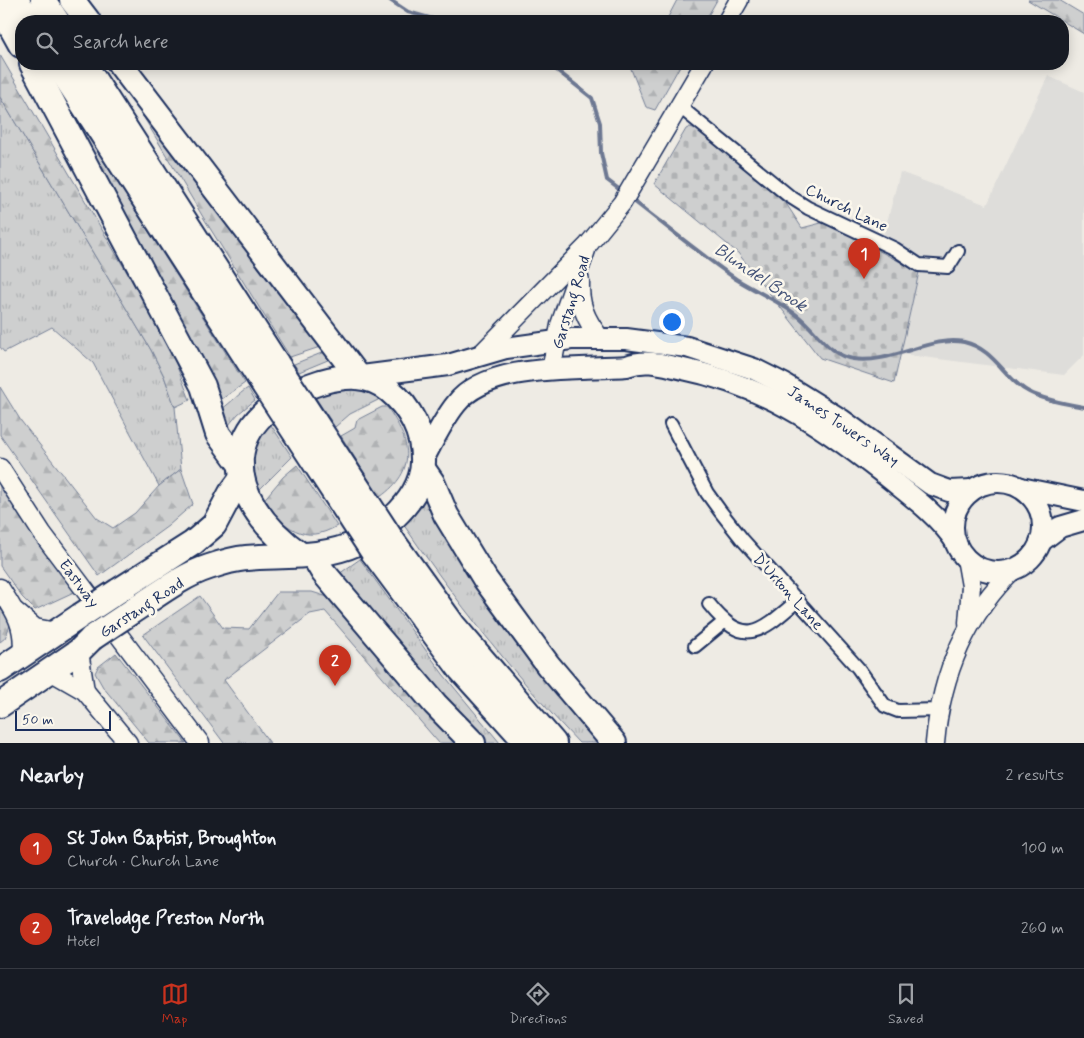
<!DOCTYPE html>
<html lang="en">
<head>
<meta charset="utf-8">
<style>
  :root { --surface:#171b24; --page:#20242c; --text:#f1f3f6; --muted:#9ea1a6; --line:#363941; --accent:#c8321e }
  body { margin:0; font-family:Mynerve,sans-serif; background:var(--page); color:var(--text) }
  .scale { position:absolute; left:15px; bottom:12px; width:96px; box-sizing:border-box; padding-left:5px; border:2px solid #1b2f5e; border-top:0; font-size:14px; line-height:18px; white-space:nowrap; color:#1b2f5e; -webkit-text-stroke:4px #fbf7ec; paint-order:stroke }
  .you { position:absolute; left:671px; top:321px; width:18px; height:18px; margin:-12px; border:4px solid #fff; border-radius:50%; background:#1a73e8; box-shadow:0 0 0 8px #1a73e833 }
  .badge { display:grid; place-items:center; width:32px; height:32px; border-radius:50%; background:var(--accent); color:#fff; font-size:16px; font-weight:700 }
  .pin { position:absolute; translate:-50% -41px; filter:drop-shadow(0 1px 2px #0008) }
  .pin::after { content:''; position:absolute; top:26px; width:18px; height:15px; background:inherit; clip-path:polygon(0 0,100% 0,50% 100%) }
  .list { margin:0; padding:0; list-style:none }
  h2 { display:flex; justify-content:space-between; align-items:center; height:65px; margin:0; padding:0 20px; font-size:21px }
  h2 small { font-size:16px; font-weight:400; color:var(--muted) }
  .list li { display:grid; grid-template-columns:32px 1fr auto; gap:15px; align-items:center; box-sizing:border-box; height:80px; padding:0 20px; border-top:1px solid var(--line) }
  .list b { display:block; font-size:19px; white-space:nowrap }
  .list p { margin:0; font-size:16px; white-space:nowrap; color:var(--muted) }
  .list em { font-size:16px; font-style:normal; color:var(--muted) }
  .icon { flex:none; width:28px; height:28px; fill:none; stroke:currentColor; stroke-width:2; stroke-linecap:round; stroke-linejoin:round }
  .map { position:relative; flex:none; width:1084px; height:743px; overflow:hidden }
  .search { position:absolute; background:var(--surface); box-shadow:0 2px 12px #0003; left:15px; right:15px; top:15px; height:55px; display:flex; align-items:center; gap:12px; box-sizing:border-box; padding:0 18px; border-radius:20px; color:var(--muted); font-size:19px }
  .sheet { height:225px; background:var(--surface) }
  nav { display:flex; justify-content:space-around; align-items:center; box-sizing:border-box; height:70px; border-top:1px solid var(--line); background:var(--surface); font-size:14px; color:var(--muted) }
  nav a { display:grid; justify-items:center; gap:2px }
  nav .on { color:var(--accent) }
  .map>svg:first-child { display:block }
</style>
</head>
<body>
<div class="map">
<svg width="1084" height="743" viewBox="0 0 1084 743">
  <defs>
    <pattern id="grass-tufts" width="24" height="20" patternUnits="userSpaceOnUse" patternTransform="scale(1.25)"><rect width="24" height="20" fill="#cecfcf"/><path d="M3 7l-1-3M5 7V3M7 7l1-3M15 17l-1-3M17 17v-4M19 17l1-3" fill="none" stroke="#b0b2b4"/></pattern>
    <pattern id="forest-firs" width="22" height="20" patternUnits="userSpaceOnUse" patternTransform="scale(1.25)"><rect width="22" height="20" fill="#cecfcf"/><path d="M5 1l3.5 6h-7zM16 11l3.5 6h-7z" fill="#b0b2b4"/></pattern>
    <pattern id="cemetery-stones" width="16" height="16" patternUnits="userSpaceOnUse" patternTransform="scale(1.25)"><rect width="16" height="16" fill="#cecfcf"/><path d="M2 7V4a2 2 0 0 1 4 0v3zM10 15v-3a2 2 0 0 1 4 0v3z" fill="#b0b2b4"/></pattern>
  </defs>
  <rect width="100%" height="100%" fill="#eeebe4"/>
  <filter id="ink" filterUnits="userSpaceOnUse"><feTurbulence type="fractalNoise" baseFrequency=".02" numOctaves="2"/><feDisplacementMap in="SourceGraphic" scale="10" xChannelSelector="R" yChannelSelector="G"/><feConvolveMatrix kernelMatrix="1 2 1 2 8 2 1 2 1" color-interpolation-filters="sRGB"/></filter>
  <g filter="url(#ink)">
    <polygon fill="#deddda" points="1048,76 1084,92 1084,355 1064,375 900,354 919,272 884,234 900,172 987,205"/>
    <g fill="url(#grass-tufts)" stroke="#747f96">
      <polygon points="0,97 151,350 164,376 175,407 181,469 159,486 93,363 52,327 4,352 0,347"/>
      <polygon points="329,350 335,357 299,372 294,364"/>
      <polygon points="357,383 379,396 378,400 350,414 335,427 313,394"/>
      <path d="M248 388 255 400 238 414 223 432 218 411C227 407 238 394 248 388Z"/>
      <polygon points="269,422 292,457 255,494 245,457"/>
      <path d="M431 490 604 743H579C513 674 455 600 401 521Z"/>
      <polygon points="360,559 443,674 500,743 486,743 457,712 339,574"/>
    </g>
    <g fill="url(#forest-firs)" stroke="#747f96">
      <polygon points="677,0 717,0 705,21 666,21"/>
      <polygon points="1028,0 1059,0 1084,15 1084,34"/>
      <polygon points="0,55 167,341 190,400 175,407 164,376 151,350 0,97"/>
      <polygon points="42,64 245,383 219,401"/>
      <polygon points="635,64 681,64 655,110 646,107 631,69"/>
      <polygon points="118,74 326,345 290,357 203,217"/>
      <polygon points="0,387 21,421 97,518 113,528 135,513 159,486 181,469 193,504 168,526 99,576 0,435"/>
      <path d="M382 407H387C411 441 418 470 380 497L341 436 355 428 357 420Z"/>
      <path d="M297 465 337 526C303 546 285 526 262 502L283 477Z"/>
      <polygon points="0,482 76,591 35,610 22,597 0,566"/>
      <polygon points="278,592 312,592 328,597 455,743 439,743 325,611 310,614 224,680 270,743 224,743 143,635 200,596 223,628 249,629"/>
      <polygon points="0,608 11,623 5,638 0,642"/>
      <polygon points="116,653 186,743 149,743 103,687 95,673 98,667"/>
    </g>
    <polygon fill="url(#cemetery-stones)" stroke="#747f96" points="690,127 700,130 787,205 802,228 825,222 919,272 894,383 820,358 738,253 654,184 686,129"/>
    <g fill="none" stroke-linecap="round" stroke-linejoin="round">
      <g stroke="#6d7892" stroke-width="4">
        <polyline points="390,0 408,12 440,21"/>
        <polyline points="549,64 592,98 600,123 601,153 607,180 624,193"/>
        <path d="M631 199C666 226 700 254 736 279 757 292 779 301 798 316 817 331 828 355 853 359 890 365 931 335 964 342 995 349 1005 380 1029 392 1044 400 1067 404 1084 407"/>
      </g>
      <g stroke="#1b2f5e" stroke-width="16">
        <g id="street">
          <polyline points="679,106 789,196 808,208 895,249 919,265 948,267 958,251"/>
          <polyline points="671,424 707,493 720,511 742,539 858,668 885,706 898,711 939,710"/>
          <path d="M709 604C745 649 761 632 798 600"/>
          <polyline points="695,646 724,622"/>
        </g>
      </g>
      <g stroke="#1b2f5e" stroke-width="21">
        <g id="secondary">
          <polyline points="727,21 739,0"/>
          <path d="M580 280C579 304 585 319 600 338"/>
          <polyline points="479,356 588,245 622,203 704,64"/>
          <polyline points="551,370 560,325 586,250"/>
          <polyline points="0,468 42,533 200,743"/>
          <polyline points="966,558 971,586 968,623"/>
          <path d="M0 588C15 611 26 627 22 656"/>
          <polyline points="15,611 35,628 56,632"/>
          <polyline points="79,651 85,691"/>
          <polyline points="50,671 85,691 128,743"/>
          <path d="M935 743C941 675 965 616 1015 568"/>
        </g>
      </g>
      <g stroke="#1b2f5e" stroke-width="24">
        <g id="primary">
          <polyline points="362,376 448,365 506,348 571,339 626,339 687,347 754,369 784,384 842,420 930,484 949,491 972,490"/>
          <path d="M423 460C433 441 443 420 456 404 488 362 579 370 627 366 645 359 661 364 679 368 763 385 818 422 884 474 910 495 937 514 956 542"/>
          <circle cx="998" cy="527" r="45"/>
          <polyline points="1021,488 1084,501"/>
          <polyline points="1040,542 1060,527 1084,520"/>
        </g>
      </g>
      <g stroke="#1b2f5e" stroke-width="28">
        <g id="highway">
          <polyline points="16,0 30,21"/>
          <polyline points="43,0 57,21"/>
          <polyline points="72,0 88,21"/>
          <polyline points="0,7 21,45"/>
          <polyline points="32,64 203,386 218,434 241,465"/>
          <polyline points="57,64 258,376"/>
          <polyline points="84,64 277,364"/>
          <polyline points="120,64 358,376"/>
          <polyline points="423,469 432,482 446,515 485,579 548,665 614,743"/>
          <polyline points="392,540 453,625 554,743"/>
          <polyline points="373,552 461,670 527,743"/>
          <polyline points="313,555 323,572 435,704 473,743"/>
          <polyline points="118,591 193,543 214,525 231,493 242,478"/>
          <path d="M131 612C156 596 181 576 209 567 221 563 234 559 246 558 283 555 322 559 357 543 371 537 383 527 394 517 409 503 423 483 423 462 424 434 410 407 389 390 369 373 345 375 321 382 217 415 218 496 301 555"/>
          <polyline points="0,670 80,616"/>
          <polyline points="0,705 79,651 92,638"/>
        </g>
      </g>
      <use href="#street" stroke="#fbf7ec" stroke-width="12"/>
      <use href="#secondary" stroke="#fbf7ec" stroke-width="18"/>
      <use href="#primary" stroke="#fbf7ec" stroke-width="20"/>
      <use href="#highway" stroke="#fbf7ec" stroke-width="24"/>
      <g stroke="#1b2f5e" stroke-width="28" stroke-linecap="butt">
        <g id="highway-bridge">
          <polyline points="277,364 392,540"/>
          <polyline points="258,376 373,552"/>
          <polyline points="80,616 118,591"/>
          <polyline points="92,638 131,612"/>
        </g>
      </g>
      <use href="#highway-bridge" stroke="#fbf7ec" stroke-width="24"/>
    </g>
  </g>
  <g text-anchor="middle" stroke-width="5" stroke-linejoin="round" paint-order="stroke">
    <g font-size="16" fill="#1b2f5e" stroke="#fbf7ec">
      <text transform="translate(847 207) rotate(26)" y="6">Church Lane</text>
      <text transform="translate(570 302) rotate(-73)" y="6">Garstang Road</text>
      <text transform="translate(844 425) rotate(34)" y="6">James Towers Way</text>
      <text transform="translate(80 583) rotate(53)" y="6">Eastway</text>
      <text transform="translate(789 591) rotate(48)" y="6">D'Urton Lane</text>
      <text transform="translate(141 607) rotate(-33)" y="6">Garstang Road</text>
    </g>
    <g font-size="18" font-style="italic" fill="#445378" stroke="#fbf7ec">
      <text transform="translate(761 277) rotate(34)" y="6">Blundel Brook</text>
    </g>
  </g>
</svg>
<div class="scale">50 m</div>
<div class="you"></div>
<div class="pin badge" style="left:864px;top:279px">1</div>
<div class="pin badge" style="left:335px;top:686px">2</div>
<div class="search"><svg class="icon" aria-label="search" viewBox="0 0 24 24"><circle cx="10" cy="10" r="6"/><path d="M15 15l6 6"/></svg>Search here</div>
</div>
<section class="sheet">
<h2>Nearby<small>2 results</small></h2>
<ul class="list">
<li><span class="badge">1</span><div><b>St John Baptist, Broughton</b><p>Church · Church Lane</p></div><em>100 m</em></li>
<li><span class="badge">2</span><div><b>Travelodge Preston North</b><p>Hotel</p></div><em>260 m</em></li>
</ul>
</section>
<nav>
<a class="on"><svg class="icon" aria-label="map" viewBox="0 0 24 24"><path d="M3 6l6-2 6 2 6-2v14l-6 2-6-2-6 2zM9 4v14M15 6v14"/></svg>Map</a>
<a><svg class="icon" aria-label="directions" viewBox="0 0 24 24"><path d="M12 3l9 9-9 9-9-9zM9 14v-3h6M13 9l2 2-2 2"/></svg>Directions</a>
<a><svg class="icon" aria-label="saved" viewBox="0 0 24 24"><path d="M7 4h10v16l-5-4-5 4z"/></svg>Saved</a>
</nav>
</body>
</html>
